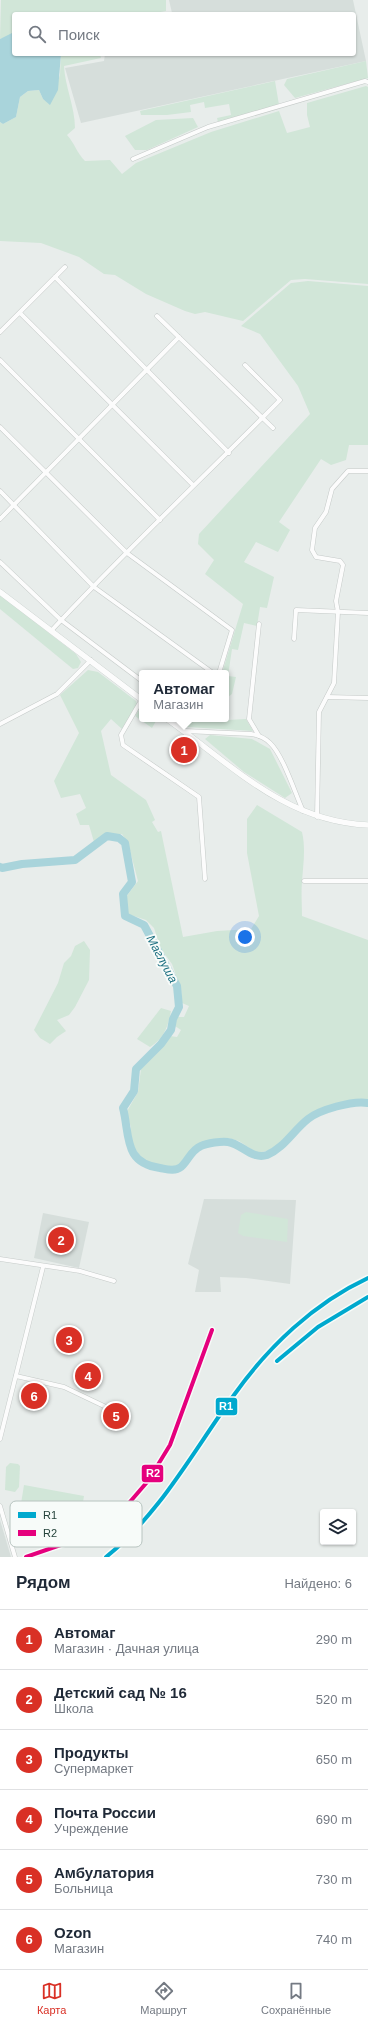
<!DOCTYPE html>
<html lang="ru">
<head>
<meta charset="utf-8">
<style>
  :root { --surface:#fff; --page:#f2f2f3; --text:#1f2937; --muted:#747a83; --line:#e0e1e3; --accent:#d93025 }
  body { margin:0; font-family:Arial,sans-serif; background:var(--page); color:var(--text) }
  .controls { position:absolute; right:12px; bottom:12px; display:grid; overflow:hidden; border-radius:4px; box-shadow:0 1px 3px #0004 }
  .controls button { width:36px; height:36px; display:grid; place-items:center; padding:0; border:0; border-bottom:1px solid var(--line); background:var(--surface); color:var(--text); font:20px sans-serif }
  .you { position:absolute; left:245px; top:937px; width:14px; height:14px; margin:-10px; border:3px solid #fff; border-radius:50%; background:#1a73e8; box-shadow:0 0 0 6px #1a73e833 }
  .badge { display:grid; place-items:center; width:26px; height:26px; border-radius:50%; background:var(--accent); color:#fff; font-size:13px; font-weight:700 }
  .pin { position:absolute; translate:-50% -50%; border:2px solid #fff; box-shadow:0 1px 4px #0006 }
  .popup { position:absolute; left:139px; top:670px; width:90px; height:52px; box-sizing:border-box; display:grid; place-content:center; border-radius:4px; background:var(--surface); filter:drop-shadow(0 1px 3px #0005); font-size:13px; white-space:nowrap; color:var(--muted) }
  .popup b { font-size:15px; color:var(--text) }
  .popup::after { content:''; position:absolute; left:50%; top:100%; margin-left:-8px; border:8px solid transparent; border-top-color:var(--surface) }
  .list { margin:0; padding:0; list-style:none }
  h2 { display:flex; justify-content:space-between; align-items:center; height:52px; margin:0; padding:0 16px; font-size:17px }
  h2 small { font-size:13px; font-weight:400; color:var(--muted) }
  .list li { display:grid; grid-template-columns:26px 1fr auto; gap:12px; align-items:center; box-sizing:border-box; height:60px; padding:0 16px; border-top:1px solid var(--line) }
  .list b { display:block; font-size:15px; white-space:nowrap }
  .list p { margin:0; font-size:13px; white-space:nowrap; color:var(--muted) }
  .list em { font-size:13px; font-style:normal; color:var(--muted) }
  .icon { flex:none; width:22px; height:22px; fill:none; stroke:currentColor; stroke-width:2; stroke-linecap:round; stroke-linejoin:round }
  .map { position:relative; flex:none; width:368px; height:1557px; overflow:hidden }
  .search { position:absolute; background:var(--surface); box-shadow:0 1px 3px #0004; left:12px; right:12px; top:12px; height:44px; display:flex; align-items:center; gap:10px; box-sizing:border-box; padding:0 14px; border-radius:4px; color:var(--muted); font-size:15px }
  .sheet { height:412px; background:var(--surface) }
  nav { display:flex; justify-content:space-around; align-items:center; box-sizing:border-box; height:56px; border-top:1px solid var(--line); background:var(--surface); font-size:11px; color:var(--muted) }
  nav a { display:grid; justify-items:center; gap:2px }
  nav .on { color:var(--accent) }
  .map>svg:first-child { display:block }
</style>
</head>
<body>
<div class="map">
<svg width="368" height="1557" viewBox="0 0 368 1557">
  <rect width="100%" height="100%" fill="#e8edeb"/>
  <g fill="#d6dedb">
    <polygon points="169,0 353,0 366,61 81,123 65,68 104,61 105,54 354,54 354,14 170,14 172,13"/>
    <polygon points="204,1199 296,1200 290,1284 246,1278 220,1277 221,1292 195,1292 199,1270 188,1264"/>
    <polygon points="43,1213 89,1222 79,1268 34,1258"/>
    <polygon points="0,1520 11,1557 0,1557"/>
  </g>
  <g fill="#d1e6d8">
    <polygon points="1,0 166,0 166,11 150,14 14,14 14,34 0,39"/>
    <path d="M61 54H100L101 58 64 66C65 87 75 107 75 128L67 135C75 144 77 153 85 161L110 160 122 174 136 163 211 132 279 111 287 133 310 127 307 115V103L366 86 368 87V284L305 279 291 280 243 321 205 312 195 314 185 311 146 294 115 275 104 274 79 257 41 243 0 241V122L3 124 16 117 20 97 28 91 39 90 43 99 50 104 60 75Z"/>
    <polygon points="366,61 368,78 295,98 284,85 287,79"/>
    <polygon points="275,81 279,105 218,122 217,118 231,115 229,104 205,108 204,102 190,105 191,112 167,115 141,115 140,111"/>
    <polygon points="193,118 198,127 147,150 135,150 125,136 156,120"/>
    <polygon points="308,281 368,286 368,445 349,445 346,460 331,465 321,459 279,522 290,530 278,552 256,542 244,562 274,577 267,608 260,607 257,626 244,623 238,650 232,649 228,676 236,677 232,694 228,697 227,720 246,719 253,731 187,727 175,719 226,719 226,673 222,673 243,604 205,574 214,560 198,544 199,534 310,414 298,386 260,334 241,326 291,283"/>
    <polygon points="0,595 76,654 81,662 78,668 73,669 0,609"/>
    <path d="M88 670 98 672 136 701 137 704 122 729 111 719 101 731 111 775 146 800 155 820 152 822 158 832 161 831 183 937 217 931 251 929 259 916 247 853V819L257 805 302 832C306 849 303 865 302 882 301 893 302 905 302 916L368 940V1100C353 1096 318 1108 306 1117 287 1132 284 1149 257 1153L239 1141 228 1138 200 1143 187 1154 179 1165 173 1167 152 1164 144 1160 134 1148 129 1136 131 1127 126 1113 138 1092 141 1069 163 1046 170 1036 177 1037 181 1030 175 1026 177 1017H184L189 1006 182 1003 181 989 172 964 161 949 154 928 146 920 128 914 126 897 138 881 128 843 122 834H107L94 842 89 825H80L76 814 86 808 80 794 61 798 54 781 79 733 60 695Z"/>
    <polygon points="139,710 142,712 142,719 152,719 156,721 152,728 135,716"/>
    <polygon points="210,735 252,739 270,749 292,793 285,798 244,772 205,739"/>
    <polygon points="84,941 90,950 89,980 75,1007 69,1015 57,1020 66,1031 57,1037 50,1044 40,1038 34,1030 58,983 64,963 71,956 75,946"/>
    <path d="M161 1008 171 1011C168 1027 164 1038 150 1047L137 1039Z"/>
    <polygon points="246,1212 288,1219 287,1242 243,1236 238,1233 241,1215"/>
    <polygon points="10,1463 18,1464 20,1466 19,1487 15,1492 5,1490 6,1467"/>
    <polygon points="24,1485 84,1496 78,1533 18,1522"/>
  </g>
  <polygon fill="#a9d4db" points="12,33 14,34 14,54 61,54 58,90 50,105 43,99 39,90 28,91 20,97 16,117 3,124 0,122 0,39"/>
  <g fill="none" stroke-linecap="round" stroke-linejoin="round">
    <path stroke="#a9d4db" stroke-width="8" d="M0 867 2 868 22 864 75 860 107 836 119 838 125 843 132 882 123 894 125 916 144 925 177 986 179 1007 173 1019 171 1030 161 1044 136 1069 134 1091 123 1108C130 1135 123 1163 160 1168 166 1169 175 1172 181 1167 188 1161 191 1150 201 1146 207 1143 222 1141 228 1142 242 1144 252 1160 267 1155 284 1148 293 1131 308 1119 319 1110 353 1100 368 1103"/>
    <g stroke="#c5cac8" stroke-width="5">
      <g id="street">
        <polyline points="133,159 208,127 365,81 368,82"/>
        <polyline points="55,277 229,453"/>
        <polyline points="20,313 193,485"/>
        <polyline points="157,316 273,428"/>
        <polyline points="0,332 65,267"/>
        <polyline points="0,360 160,520"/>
        <polyline points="0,427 127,553 232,630 219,673"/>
        <polyline points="0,491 94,587 213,673"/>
        <polyline points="0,519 179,337"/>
        <polyline points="0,562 61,620 142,681"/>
        <polyline points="259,624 249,719 259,736"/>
        <path d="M51 631C125 551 204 477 280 400L245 365"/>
        <polyline points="294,639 296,610 368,613"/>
        <polyline points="327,697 368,698"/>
        <polyline points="142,699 121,735 123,745 199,797 205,879"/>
        <polyline points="0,724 57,694 91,660"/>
        <path d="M185 731 251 734C258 735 265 738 270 743 283 755 295 793 303 811"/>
        <polyline points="317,817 319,712 334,683 338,612 336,601 343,565 340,561 316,557 312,550 315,528 326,512 332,489 348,471 368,471"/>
        <polyline points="304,881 368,881"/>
        <polyline points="0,1259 80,1271 114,1281"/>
        <polyline points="16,1376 64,1387 106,1407"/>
        <polyline points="0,1439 43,1267"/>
        <polyline points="0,1506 15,1557"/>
      </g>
    </g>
    <g stroke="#c3cbc8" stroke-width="6">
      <g id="secondary">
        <polyline points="0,592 142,700"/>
        <path d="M167 719C231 764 285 822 368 825"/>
      </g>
    </g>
    <use href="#street" stroke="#fcfcfc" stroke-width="4"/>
    <use href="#secondary" stroke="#fcfcfc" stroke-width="5.5"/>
    <polyline stroke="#c9cdcc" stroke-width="1.5" stroke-dasharray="8 4" stroke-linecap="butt" points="26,1557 75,1540 96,1528 129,1503 148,1481 170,1445 212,1330"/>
    <g stroke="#f7fbf9" stroke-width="7">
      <g id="rail-1">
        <polyline points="277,1361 318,1327 368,1297"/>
        <path d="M106 1557C161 1513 193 1451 234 1395 268 1347 314 1303 368 1278"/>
      </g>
    </g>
    <g stroke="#f7fbf9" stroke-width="7">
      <polyline id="rail-2" points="26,1557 75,1540 96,1528 129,1503 148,1481 170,1445 212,1330"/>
    </g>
    <use href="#rail-1" stroke="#00a9ce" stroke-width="4"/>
    <use href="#rail-2" stroke="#e5007d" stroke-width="4"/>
  </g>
  <g text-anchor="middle" stroke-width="4" stroke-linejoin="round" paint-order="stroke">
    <g font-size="12" font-style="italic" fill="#1c6f80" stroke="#f7fbf9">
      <text transform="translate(162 959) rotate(62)" y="4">Маглуша</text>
    </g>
  </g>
  <rect x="10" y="1501" width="132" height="46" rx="6" fill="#f7fbf9" stroke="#b8c4c0" stroke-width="1"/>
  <rect x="18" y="1512" width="18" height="6" fill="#00a9ce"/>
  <rect x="18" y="1530" width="18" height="6" fill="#e5007d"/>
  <g font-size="11" fill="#24423a">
    <text x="43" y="1519">R1</text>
    <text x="43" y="1537">R2</text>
  </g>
  <g stroke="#f7fbf9" stroke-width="1.5">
    <rect x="215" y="1397" width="23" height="19" rx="4" fill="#00a9ce"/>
    <rect x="141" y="1464" width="23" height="19" rx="4" fill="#e5007d"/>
  </g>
  <g font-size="11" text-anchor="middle" font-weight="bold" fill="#fff">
    <text x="226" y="1410">R1</text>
    <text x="153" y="1477">R2</text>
  </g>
</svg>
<div class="controls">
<button><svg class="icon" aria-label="layers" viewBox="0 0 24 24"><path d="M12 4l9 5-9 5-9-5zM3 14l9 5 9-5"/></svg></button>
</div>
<div class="you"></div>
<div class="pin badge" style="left:184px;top:750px">1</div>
<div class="popup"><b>Автомаг</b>Магазин</div>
<div class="pin badge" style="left:61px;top:1240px">2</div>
<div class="pin badge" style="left:69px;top:1340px">3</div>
<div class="pin badge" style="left:88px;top:1376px">4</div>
<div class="pin badge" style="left:116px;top:1416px">5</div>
<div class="pin badge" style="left:34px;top:1396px">6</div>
<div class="search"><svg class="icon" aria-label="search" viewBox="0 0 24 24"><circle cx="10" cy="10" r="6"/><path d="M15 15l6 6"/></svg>Поиск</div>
</div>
<section class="sheet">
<h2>Рядом<small>Найдено: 6</small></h2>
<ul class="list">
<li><span class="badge">1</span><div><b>Автомаг</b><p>Магазин · Дачная улица</p></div><em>290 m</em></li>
<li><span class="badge">2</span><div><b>Детский сад № 16</b><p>Школа</p></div><em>520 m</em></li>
<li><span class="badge">3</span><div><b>Продукты</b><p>Супермаркет</p></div><em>650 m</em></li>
<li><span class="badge">4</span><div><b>Почта России</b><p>Учреждение</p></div><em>690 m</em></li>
<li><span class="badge">5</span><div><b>Амбулатория</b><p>Больница</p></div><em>730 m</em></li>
<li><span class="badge">6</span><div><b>Ozon</b><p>Магазин</p></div><em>740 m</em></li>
</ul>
</section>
<nav>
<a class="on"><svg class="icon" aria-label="map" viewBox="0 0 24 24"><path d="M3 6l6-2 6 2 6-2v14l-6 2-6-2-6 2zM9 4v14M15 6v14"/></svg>Карта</a>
<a><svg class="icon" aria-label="directions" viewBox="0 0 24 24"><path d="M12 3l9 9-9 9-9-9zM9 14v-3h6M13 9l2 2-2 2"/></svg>Маршрут</a>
<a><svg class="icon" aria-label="saved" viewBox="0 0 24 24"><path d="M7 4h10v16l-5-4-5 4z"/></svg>Сохранённые</a>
</nav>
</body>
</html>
